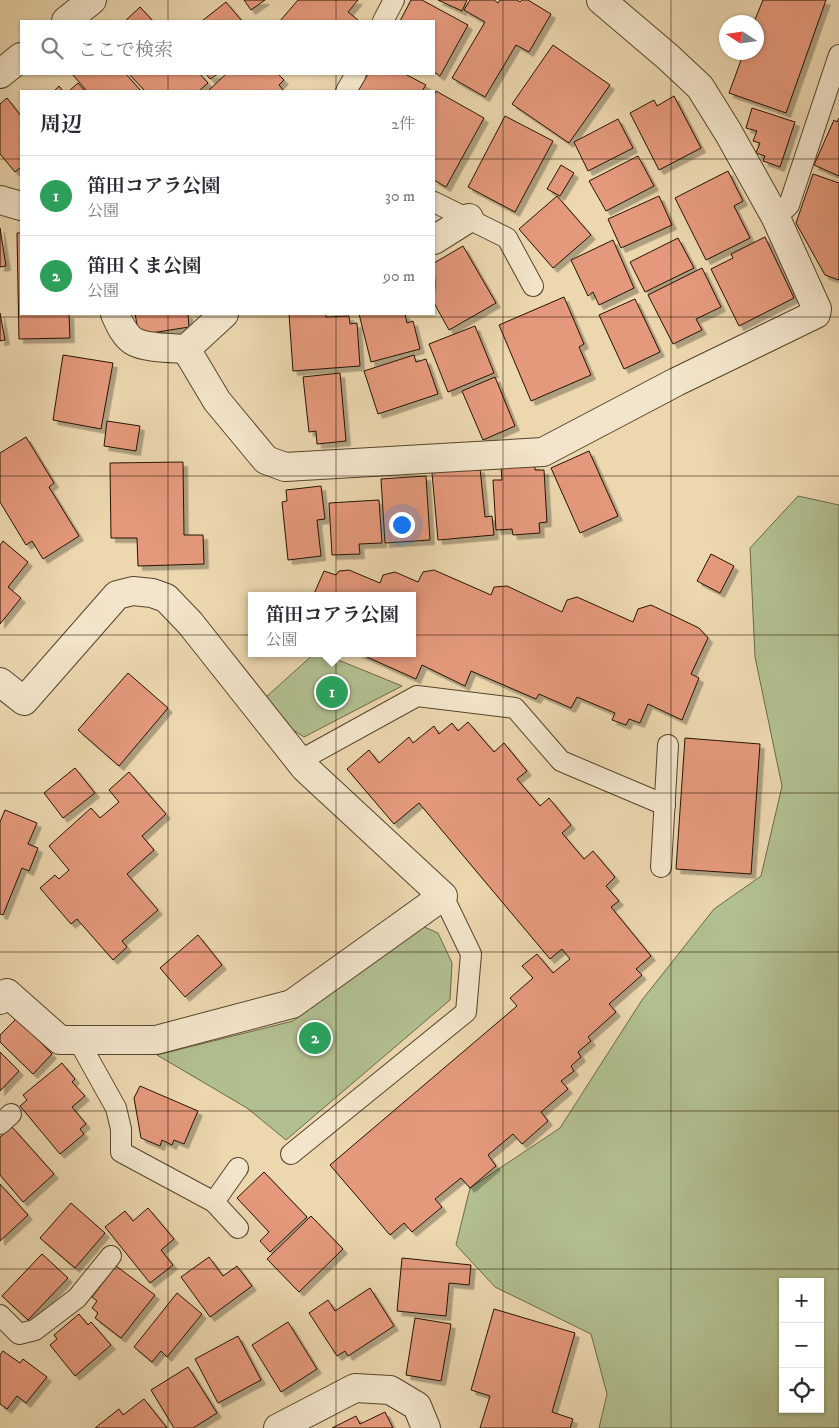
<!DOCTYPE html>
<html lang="ja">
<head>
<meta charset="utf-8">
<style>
  :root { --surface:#fff; --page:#f7f7f7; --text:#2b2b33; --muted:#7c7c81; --line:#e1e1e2; --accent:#8f2418 }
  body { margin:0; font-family:"IM FELL DW Pica","Noto Serif JP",serif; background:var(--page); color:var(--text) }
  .controls { position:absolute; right:15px; bottom:15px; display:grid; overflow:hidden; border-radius:0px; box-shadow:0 1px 4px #0004 }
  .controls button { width:45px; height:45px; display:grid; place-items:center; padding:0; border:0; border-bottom:1px solid var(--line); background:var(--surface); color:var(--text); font:25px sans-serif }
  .compass { position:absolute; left:719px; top:15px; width:45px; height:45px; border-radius:50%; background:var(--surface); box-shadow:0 1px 4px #0004; rotate:282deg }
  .you { position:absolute; left:401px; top:524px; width:18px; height:18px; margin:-12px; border:4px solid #fff; border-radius:50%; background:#1a73e8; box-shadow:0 0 0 8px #1a73e833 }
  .badge { display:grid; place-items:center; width:32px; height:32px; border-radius:50%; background:var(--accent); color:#fff; font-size:16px; font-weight:700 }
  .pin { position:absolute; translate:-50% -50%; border:2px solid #fff; box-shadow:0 1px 5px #0006 }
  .popup { position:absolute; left:248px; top:592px; width:168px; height:65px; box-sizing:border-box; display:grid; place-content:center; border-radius:0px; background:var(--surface); filter:drop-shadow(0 1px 4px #0005); font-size:16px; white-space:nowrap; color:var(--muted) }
  .popup b { font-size:19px; color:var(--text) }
  .popup::after { content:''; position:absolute; left:50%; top:100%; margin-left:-10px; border:10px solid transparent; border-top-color:var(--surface) }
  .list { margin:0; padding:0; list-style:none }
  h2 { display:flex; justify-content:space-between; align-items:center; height:65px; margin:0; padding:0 20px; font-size:21px }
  h2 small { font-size:16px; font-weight:400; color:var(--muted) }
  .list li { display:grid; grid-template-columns:32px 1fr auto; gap:15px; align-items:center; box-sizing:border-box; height:80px; padding:0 20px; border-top:1px solid var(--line) }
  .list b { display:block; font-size:19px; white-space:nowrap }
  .list p { margin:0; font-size:16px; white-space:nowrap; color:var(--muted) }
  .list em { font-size:16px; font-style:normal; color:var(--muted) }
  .icon { flex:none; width:28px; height:28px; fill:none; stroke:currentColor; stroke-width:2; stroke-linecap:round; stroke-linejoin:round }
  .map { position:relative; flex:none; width:839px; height:1428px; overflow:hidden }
  .search { position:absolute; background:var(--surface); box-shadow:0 1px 4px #0004; left:20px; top:20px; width:415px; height:55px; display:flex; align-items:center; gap:12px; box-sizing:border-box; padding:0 18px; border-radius:0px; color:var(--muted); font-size:19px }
  .panel { position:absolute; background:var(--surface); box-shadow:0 1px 4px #0004; left:20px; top:90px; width:415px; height:225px; border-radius:0px }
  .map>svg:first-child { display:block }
</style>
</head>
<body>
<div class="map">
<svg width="839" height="1428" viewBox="0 0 839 1428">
  <defs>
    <filter id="shadow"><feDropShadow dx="4.5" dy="4.5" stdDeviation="0" flood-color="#0004"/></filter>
  </defs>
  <rect width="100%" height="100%" fill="#ecd7af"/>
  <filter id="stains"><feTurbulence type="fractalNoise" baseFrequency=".004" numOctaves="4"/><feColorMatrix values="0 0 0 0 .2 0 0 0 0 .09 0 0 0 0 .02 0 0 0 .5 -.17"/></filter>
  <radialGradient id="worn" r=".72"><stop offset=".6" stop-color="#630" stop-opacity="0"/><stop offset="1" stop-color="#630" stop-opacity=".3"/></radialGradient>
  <g fill="#b2bf90" stroke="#6b6948" fill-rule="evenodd">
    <path d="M798 496 839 505V1428H599L607 1394 591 1334 495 1287 456 1245 470 1188 560 1128 642 1000 714 909 761 876 782 786 755 657 750 548ZM783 1282H820V1409H783Z"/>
    <polygon points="315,653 321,653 402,686 304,737 287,726 266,697"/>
    <polygon points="422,926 438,933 452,963 450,1000 286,1140 247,1108 157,1055 293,1021"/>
  </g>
  <g fill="#e5997c" stroke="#241301" filter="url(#shadow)">
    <polygon points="244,0 265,0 251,10"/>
    <polygon points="298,0 358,0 348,12 358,20 356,21 280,21"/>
    <polygon points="411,0 422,0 468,25 440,76 434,72 434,21 400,21"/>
    <polygon points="438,0 467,0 462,11"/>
    <polygon points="470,0 494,0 498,3 500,0 517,0 520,2 522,0 528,0 551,14 529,52 516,45 485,97 452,78 485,22 464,10"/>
    <polygon points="763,0 826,0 786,113 729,93 744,52 756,52 756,22 754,22"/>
    <polygon points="226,2 242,21 202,21"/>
    <polygon points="140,7 153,21 125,21"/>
    <polygon points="553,45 610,85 569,143 512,104"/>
    <polygon points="72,74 126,74 141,91 87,91"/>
    <polygon points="129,74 200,74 208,83 199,91 145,91"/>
    <polygon points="206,74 218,74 210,79"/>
    <polygon points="226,74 278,74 284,80 279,85 284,91 208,91"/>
    <polygon points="368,74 405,74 426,85 422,91 358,91"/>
    <polygon points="78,83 85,91 69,91"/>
    <polygon points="59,86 63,91 54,91"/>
    <polygon points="436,91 484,118 446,187 434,180 434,96"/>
    <polygon points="674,96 701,148 659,170 630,113 654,100 657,106"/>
    <polygon points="7,98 21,116 21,167 15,172 0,154 0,104"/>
    <polygon points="752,108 795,122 780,167 763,161 765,156 756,153 760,143 753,141 757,131 746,128"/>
    <polygon points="505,116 553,141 515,212 468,187"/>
    <polygon points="839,118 839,176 814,165 834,120 837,122"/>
    <polygon points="618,119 633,148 588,171 574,142"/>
    <polygon points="638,156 654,186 606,211 589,181"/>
    <polygon points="561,165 574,173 560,196 547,189"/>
    <polygon points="728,171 743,201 734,206 750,238 706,260 675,198"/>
    <polygon points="813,174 839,183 839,280 825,275 796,223"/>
    <polygon points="557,196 591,235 553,268 519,229"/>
    <polygon points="659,196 672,225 621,248 608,219"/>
    <polygon points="0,228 6,266 0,267"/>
    <polygon points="17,233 21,233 21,314 69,314 70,338 19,339"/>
    <polygon points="765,237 794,298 739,326 711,269 733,258 731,254"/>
    <polygon points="678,238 694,268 645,292 630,262"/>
    <polygon points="613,240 634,288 599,305 593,292 588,296 571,260"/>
    <polygon points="463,246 496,303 449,330 434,303 435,285 434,263"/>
    <polygon points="702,268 721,307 696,319 702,330 673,344 648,295"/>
    <polygon points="564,297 584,344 579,347 591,375 531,401 499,325"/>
    <polygon points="635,299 660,352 624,369 599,315"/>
    <polygon points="0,313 5,340 0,341"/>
    <polygon points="135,314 188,314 189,327 139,335"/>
    <polygon points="289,314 326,314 326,317 349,316 350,324 357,323 360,366 293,371"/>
    <polygon points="359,314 405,314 407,323 413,321 420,349 371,362"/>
    <polygon points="475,326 494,373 448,392 429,344"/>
    <polygon points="63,355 113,363 101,429 53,420"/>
    <polygon points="414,355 416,362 426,359 438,394 378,414 364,371"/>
    <polygon points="340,373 346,441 317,444 316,431 309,432 303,377"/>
    <polygon points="495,377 515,426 483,440 462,391"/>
    <polygon points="107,421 140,426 136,451 104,446"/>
    <polygon points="26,437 54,483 49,487 79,536 43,559 32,541 26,545 0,502 0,453"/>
    <polygon points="589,451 618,516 580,533 551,468"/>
    <polygon points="183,462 184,535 203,535 204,564 138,566 137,538 111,538 110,463"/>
    <polygon points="535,465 535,470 544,470 547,522 539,523 540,533 513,535 512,529 496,530 493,480 502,480 501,467"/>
    <polygon points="480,468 485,517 492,516 494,535 438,540 432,473"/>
    <polygon points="426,476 430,540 385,543 381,479"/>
    <polygon points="321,486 325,519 317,520 321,556 288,560 282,502 287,501 286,490"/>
    <polygon points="379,500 382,543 359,544 360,554 332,555 329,503"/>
    <polygon points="3,541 28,562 8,587 21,598 0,624 0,545"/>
    <polygon points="711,554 734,566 720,593 697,581"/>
    <polygon points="349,570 380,583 383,575 395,572 418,582 423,572 434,570 491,595 494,587 507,586 562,612 567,600 577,597 633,622 638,609 651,605 699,628 708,638 691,674 699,678 682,720 648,704 640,723 629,719 626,725 612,720 615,713 577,697 571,708 539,694 536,699 471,671 465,686 422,665 416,679 358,653 412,653 412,596 313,596 324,571 336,575 339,571"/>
    <polygon points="128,673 168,708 119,766 78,730"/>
    <polygon points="468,722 494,752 504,743 527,771 517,779 540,806 549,798 571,825 562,833 584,859 593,851 615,877 606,886 619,901 611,907 651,956 636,969 642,975 609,1004 616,1012 588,1037 591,1041 578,1052 581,1057 571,1066 574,1071 561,1081 568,1089 541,1112 548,1121 522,1144 513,1134 488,1155 496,1166 470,1188 461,1178 435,1199 442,1207 412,1232 404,1223 390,1235 330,1165 517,1006 510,998 533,978 522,966 537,954 553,973 570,959 562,949 550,959 419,803 394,824 347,769 369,750 379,763 409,737 413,743 434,726 439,734 452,723 458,731"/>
    <polygon points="685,738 760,744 751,874 676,869"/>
    <polygon points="75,768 95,793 63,818 44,793"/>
    <polygon points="129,772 166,814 142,836 154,850 127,874 158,910 122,941 127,947 113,960 77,919 71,924 40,888 55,875 59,879 69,870 49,846 91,808 100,818 119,802 109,790"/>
    <polygon points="5,810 37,823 28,844 38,848 29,871 22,868 3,915 0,914 0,822"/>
    <polygon points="198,935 222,965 185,997 160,968"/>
    <polygon points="17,1018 52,1054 33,1074 0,1042 0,1035"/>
    <polygon points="0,1052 19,1071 0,1091"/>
    <polygon points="62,1063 75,1079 72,1082 85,1096 72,1107 86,1124 80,1129 84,1134 60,1154 20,1106 27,1100 23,1095"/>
    <polygon points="140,1086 198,1111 184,1144 174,1140 172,1145 162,1140 160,1146 141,1138 134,1098"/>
    <polygon points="12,1127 54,1174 23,1202 0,1175 0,1137"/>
    <polygon points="264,1172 307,1217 270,1252 260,1241 269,1232 237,1198"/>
    <polygon points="0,1184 28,1215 0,1241"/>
    <polygon points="71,1203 105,1233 75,1268 40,1238"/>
    <polygon points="148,1208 174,1239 161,1250 173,1265 150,1283 105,1227 125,1211 133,1221"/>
    <polygon points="311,1216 343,1249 299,1292 267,1259"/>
    <polygon points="42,1254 68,1278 28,1320 2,1296"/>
    <polygon points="209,1257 223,1276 237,1266 252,1286 210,1317 181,1277"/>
    <polygon points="402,1258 471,1265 469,1285 449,1283 446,1316 397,1311"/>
    <polygon points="116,1266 155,1295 121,1338 95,1318 98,1313 92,1308 97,1301 92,1297"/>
    <polygon points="370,1288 394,1326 348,1356 345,1351 337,1356 309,1313 328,1300 335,1311"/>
    <polygon points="177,1293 202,1314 167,1357 161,1351 152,1362 134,1347"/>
    <polygon points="494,1309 575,1333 552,1412 573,1419 570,1428 480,1428 490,1396 471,1390"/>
    <polygon points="79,1314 88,1325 91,1322 111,1345 75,1376 50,1345 57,1339 54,1335"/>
    <polygon points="415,1318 451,1324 441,1381 406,1375"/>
    <polygon points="288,1322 317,1369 281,1392 252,1345"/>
    <polygon points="238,1336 261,1380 218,1403 195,1359"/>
    <polygon points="3,1351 20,1363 23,1359 47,1377 26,1403 17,1396 7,1409 0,1404 0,1355"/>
    <polygon points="188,1367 217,1413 193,1428 174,1428 151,1390"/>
    <polygon points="144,1399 167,1428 95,1428 119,1409 123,1415"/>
    <polygon points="385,1412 393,1428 332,1428 356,1416 360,1424"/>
  </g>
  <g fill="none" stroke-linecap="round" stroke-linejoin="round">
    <g stroke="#56442c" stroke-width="22">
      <g id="lane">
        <polyline points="383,21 394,0"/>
        <polyline points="346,91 356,74"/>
        <polyline points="434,202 507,238 533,286"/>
        <polyline points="776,218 789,205 839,55"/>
        <polyline points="299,761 417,696 515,708 561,761 665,805"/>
        <polyline points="661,867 668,745"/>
        <polyline points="78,1040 116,1108 121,1129 121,1152 214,1202 238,1228"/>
        <polyline points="0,1124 11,1114"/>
        <polyline points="291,1154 466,1012 471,954 443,896"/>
        <polyline points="214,1202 238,1168"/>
        <polyline points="0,1315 19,1334 35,1330 77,1298 111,1256"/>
      </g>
    </g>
    <g stroke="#56442c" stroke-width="30">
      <g id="street">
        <polyline points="66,21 92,0"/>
        <polyline points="0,74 21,57"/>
        <polyline points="0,200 21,206"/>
        <polyline points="434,240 469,218"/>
        <path d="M115 314C119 323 125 337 135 342 146 348 173 348 186 349"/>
        <polyline points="224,314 186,349 217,401 266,460 285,467 543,452 676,382 816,314 817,309 776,218 728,132 700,87 668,57 601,0"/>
        <polyline points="0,682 24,701 117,595 133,591 152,593 166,598 190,623 305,768 443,896 292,1004 156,1040 60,1040 7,993 0,1000"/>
        <polyline points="278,1428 355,1388 390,1390 417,1406 426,1428"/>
      </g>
    </g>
    <use href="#lane" stroke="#f3e5cb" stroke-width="20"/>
    <use href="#street" stroke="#f3e5cb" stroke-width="28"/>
  </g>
  <path fill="none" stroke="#241301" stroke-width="1" stroke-opacity="0.55" d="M168 0V21M336 0V21M503 0V1428M671 0V1428M168 74V91M336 74V91M0 159H21M434 159H839M168 314V1428M336 314V1428M0 317H839M0 476H839M0 635H839M0 793H839M0 952H839M0 1111H839M0 1269H839"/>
  <rect width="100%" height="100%" filter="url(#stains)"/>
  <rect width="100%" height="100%" fill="url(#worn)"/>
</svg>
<div class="controls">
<button>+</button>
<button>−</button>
<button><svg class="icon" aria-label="locate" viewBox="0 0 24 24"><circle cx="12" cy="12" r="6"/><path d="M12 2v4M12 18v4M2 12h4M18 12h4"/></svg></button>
</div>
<svg class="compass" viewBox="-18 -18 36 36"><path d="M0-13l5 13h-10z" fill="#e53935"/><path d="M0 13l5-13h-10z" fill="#7c7c81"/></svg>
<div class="you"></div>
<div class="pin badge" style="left:332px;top:692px;background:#2e9e5b">1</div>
<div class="popup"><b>笛田コアラ公園</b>公園</div>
<div class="pin badge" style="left:315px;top:1038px;background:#2e9e5b">2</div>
<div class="search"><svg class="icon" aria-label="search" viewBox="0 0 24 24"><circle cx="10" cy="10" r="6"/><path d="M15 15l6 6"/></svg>ここで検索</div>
<section class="panel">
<h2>周辺<small>2件</small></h2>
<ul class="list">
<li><span class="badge" style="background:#2e9e5b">1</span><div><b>笛田コアラ公園</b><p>公園</p></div><em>30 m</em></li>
<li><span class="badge" style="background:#2e9e5b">2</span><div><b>笛田くま公園</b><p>公園</p></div><em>90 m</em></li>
</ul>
</section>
</div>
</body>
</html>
